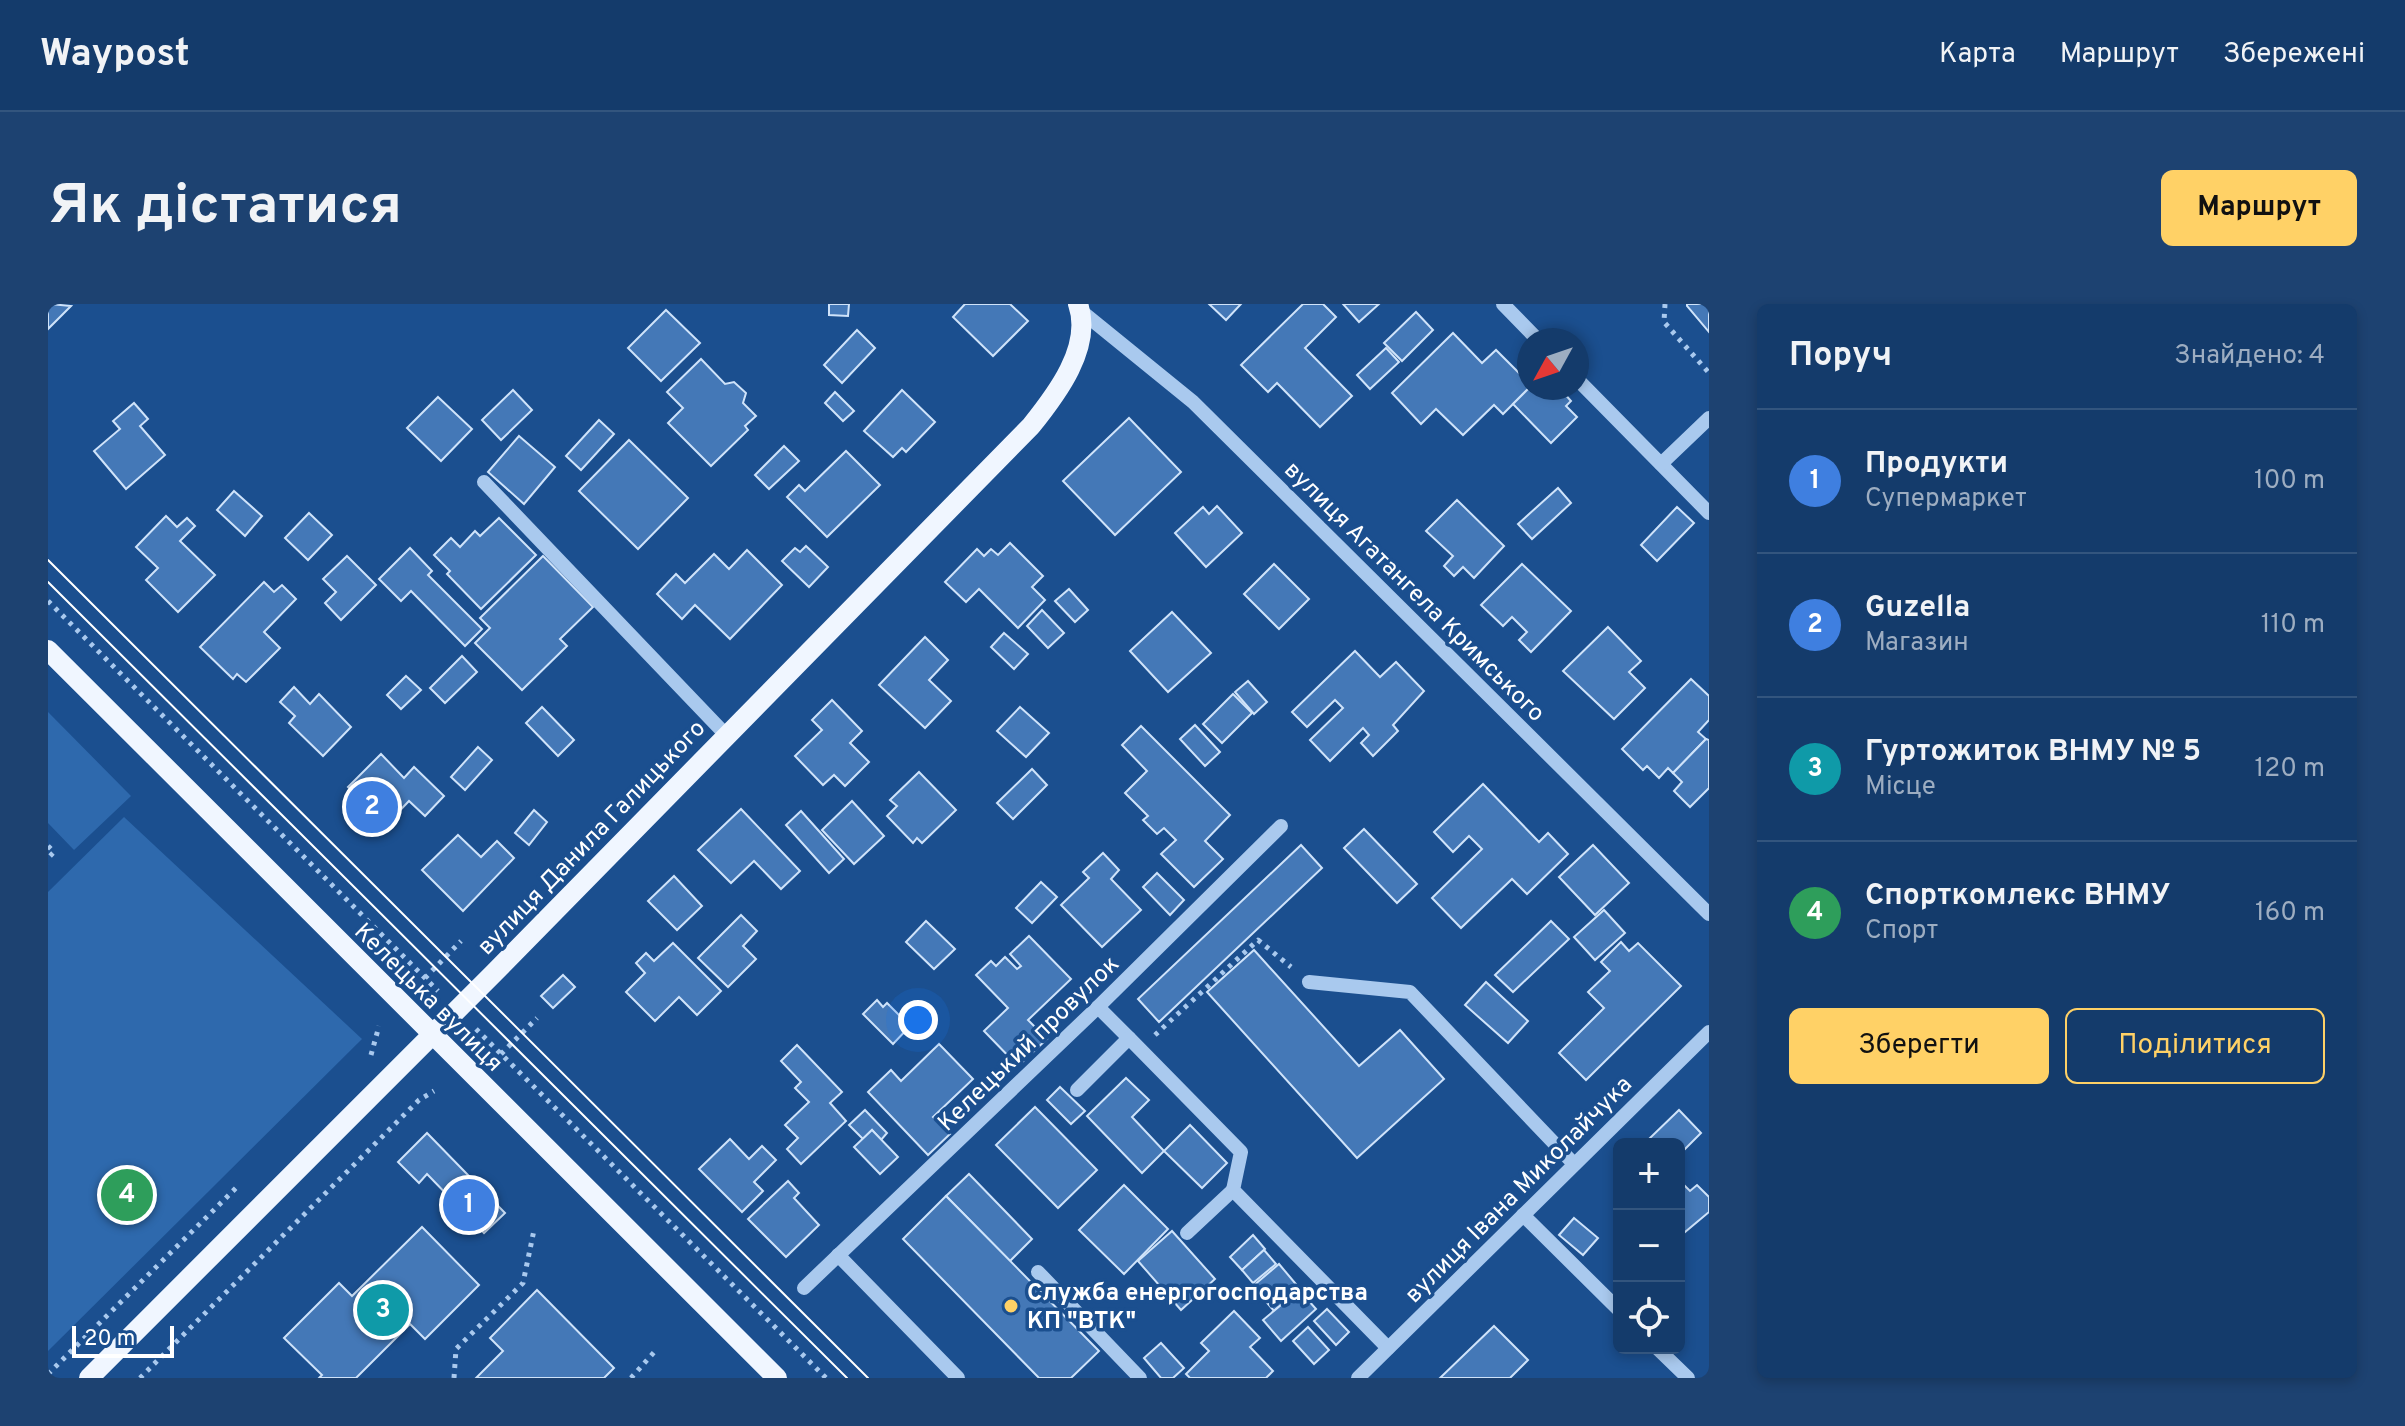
<!DOCTYPE html>
<html lang="uk">
<head>
<meta charset="utf-8">
<style>
  :root { --surface:#143b6b; --page:#1d4271; --text:#f1f3f6; --muted:#9dadc1; --line:#33557e; --accent:#ffd166 }
  body { margin:0; font-family:Overpass,sans-serif; background:var(--page); color:var(--text) }
  .controls { position:absolute; right:24px; bottom:24px; display:grid; overflow:hidden; border-radius:12px; box-shadow:0 4px 12px #0003 }
  .controls button { width:72px; height:72px; display:grid; place-items:center; padding:0; border:0; border-bottom:2px solid var(--line); background:var(--surface); color:var(--text); font:40px sans-serif }
  .compass { position:absolute; left:1469px; top:24px; width:72px; height:72px; border-radius:50%; background:var(--surface); box-shadow:0 4px 12px #0003; rotate:230deg }
  .scale { position:absolute; left:24px; bottom:20px; width:102px; box-sizing:border-box; padding-left:8px; border:4px solid #fff; border-top:0; font-size:22px; line-height:28px; white-space:nowrap; color:#fff; -webkit-text-stroke:6px #1b4f8f; paint-order:stroke }
  .you { position:absolute; left:870px; top:716px; width:28px; height:28px; margin:-20px; border:6px solid #fff; border-radius:50%; background:#1a73e8; box-shadow:0 0 0 12px #1a73e833 }
  .badge { display:grid; place-items:center; width:52px; height:52px; border-radius:50%; background:var(--accent); color:#fff; font-size:26px; font-weight:700 }
  .pin { position:absolute; translate:-50% -50%; border:4px solid #fff; box-shadow:0 2px 8px #0006 }
  .list { margin:0; padding:0; list-style:none }
  h2 { display:flex; justify-content:space-between; align-items:center; height:104px; margin:0; padding:0 32px; font-size:34px }
  h2 small { font-size:26px; font-weight:400; color:var(--muted) }
  .list li { display:grid; grid-template-columns:52px 1fr auto; gap:24px; align-items:center; box-sizing:border-box; height:144px; padding:0 32px; border-top:2px solid var(--line) }
  .list b { display:block; font-size:30px; white-space:nowrap }
  .list p { margin:0; font-size:26px; white-space:nowrap; color:var(--muted) }
  .list em { font-size:26px; font-style:normal; color:var(--muted) }
  .actions { display:flex; gap:16px; padding:24px 32px }
  .actions a { flex:1; padding:18px 0; border:2px solid var(--accent); border-radius:12px; text-align:center; font-size:28px; color:var(--accent) }
  .actions .main { background:var(--accent); color:#111 }
  .icon { flex:none; width:44px; height:44px; fill:none; stroke:currentColor; stroke-width:2; stroke-linecap:round; stroke-linejoin:round }
  .map { position:relative; flex:none; width:1661px; height:1074px; overflow:hidden; border-radius:12px }
  header { display:flex; align-items:center; gap:48px; box-sizing:border-box; height:112px; padding:0 40px; background:var(--surface); border-bottom:2px solid var(--line) }
  header strong { font-size:38px }
  nav { display:flex; gap:44px; margin-inline-start:auto; font-size:28px }
  .intro { display:flex; align-items:center; justify-content:space-between; box-sizing:border-box; height:192px; padding:0 48px }
  h1 { margin:0; font-size:56px }
  .button { padding:20px 36px; border-radius:12px; background:var(--accent); color:#111; font-size:28px; font-weight:700 }
  main { display:flex; gap:48px; padding:0 48px }
  aside { flex:1; background:var(--surface); border-radius:12px; box-shadow:0 4px 12px #0003 }
  .map>svg:first-child { display:block }
</style>
</head>
<body>
<header>
<strong>Waypost</strong>
<nav><a>Карта</a><a>Маршрут</a><a>Збережені</a></nav>
</header>
<div class="intro"><h1>Як дістатися</h1><a class="button">Маршрут</a></div>
<main>
<div class="map">
<svg width="1661" height="1074" viewBox="0 0 1661 1074">
  <rect width="100%" height="100%" fill="#1b4f8f"/>
  <g fill="#2e69ad">
    <polygon points="0,408 83,492 26,546 0,519"/>
    <polygon points="76,513 314,735 0,1047 0,588"/>
  </g>
  <g fill="#4478b7" stroke="#cfe3fa" stroke-width="2">
    <polygon points="2,0 23,2 0,25 0,2"/>
    <polygon points="781,0 801,0 800,12 781,11"/>
    <polygon points="917,0 962,0 980,17 945,52 905,13"/>
    <polygon points="1161,0 1193,0 1178,16"/>
    <polygon points="1255,0 1275,0 1288,13 1257,44 1304,92 1272,123 1229,79 1220,88 1193,61"/>
    <polygon points="1295,0 1331,0 1311,18"/>
    <polygon points="1639,0 1661,0 1661,28 1639,2"/>
    <polygon points="618,6 652,39 613,77 580,44"/>
    <polygon points="1368,8 1385,26 1354,57 1336,39"/>
    <polygon points="809,26 827,44 794,79 776,61"/>
    <polygon points="1405,29 1434,59 1448,46 1481,79 1481,84 1455,110 1446,101 1415,131 1388,105 1373,120 1344,89"/>
    <polygon points="1338,44 1351,58 1322,85 1309,71"/>
    <polygon points="653,55 677,80 686,78 698,89 695,99 708,112 697,122 700,126 663,162 620,119 635,104 619,88"/>
    <polygon points="1481,84 1517,84 1515,88 1523,97 1518,102 1529,113 1503,139 1465,100"/>
    <polygon points="465,86 484,106 453,136 434,116"/>
    <polygon points="854,86 887,118 858,148 854,144 845,153 816,127"/>
    <polygon points="787,88 806,107 795,117 777,99"/>
    <polygon points="390,93 424,125 393,157 359,124"/>
    <polygon points="86,99 100,115 92,122 117,151 78,185 46,147 72,125 65,117"/>
    <polygon points="1081,114 1133,168 1067,231 1015,177"/>
    <polygon points="551,116 566,130 533,166 518,152"/>
    <polygon points="471,132 507,163 476,200 440,168"/>
    <polygon points="581,136 640,194 590,245 531,187"/>
    <polygon points="736,142 751,157 721,185 707,171"/>
    <polygon points="798,147 832,181 779,233 739,193 751,181 757,187"/>
    <polygon points="1510,184 1523,199 1484,235 1470,220"/>
    <polygon points="186,187 214,212 197,232 169,206"/>
    <polygon points="1409,196 1456,242 1426,274 1415,263 1406,272 1396,262 1405,252 1378,227"/>
    <polygon points="1169,202 1194,229 1158,263 1127,229 1155,203 1161,210"/>
    <polygon points="1629,203 1646,219 1609,257 1593,241"/>
    <polygon points="261,209 284,231 260,256 237,234"/>
    <polygon points="118,212 129,223 139,214 147,222 132,237 167,271 130,308 98,276 110,264 88,243"/>
    <polygon points="451,214 488,251 433,305 399,270 402,267 386,251 403,234 412,243 427,227 432,232"/>
    <polygon points="962,239 995,272 984,283 997,296 970,324 931,285 918,298 897,278 929,245 936,252 943,245 950,251"/>
    <polygon points="758,242 780,263 761,283 734,257 747,244 752,248"/>
    <polygon points="362,244 384,267 380,271 434,325 417,342 363,287 353,297 331,275"/>
    <polygon points="699,246 734,281 682,335 647,301 634,315 609,290 628,270 637,279 666,250 681,265"/>
    <polygon points="299,252 328,281 293,316 277,299 288,288 275,275"/>
    <polygon points="495,252 545,303 512,335 519,342 474,386 427,339 442,324 432,314"/>
    <polygon points="1226,260 1261,295 1231,325 1196,290"/>
    <polygon points="1474,260 1523,307 1483,348 1471,336 1479,328 1464,313 1455,322 1433,301"/>
    <polygon points="216,278 226,288 234,281 248,295 216,328 232,344 198,378 189,370 185,375 152,343"/>
    <polygon points="1021,285 1040,306 1027,318 1007,297"/>
    <polygon points="994,306 1016,329 1000,344 979,322"/>
    <polygon points="1124,308 1163,349 1120,388 1082,347"/>
    <polygon points="1560,323 1593,357 1581,368 1597,384 1566,415 1515,367"/>
    <polygon points="956,329 980,350 966,365 943,343"/>
    <polygon points="877,333 900,356 881,376 903,397 877,424 831,381"/>
    <polygon points="1307,347 1332,373 1348,358 1376,387 1345,421 1350,427 1325,452 1313,439 1321,431 1315,424 1282,457 1262,436 1295,404 1287,396 1259,423 1244,408"/>
    <polygon points="414,352 429,368 397,399 382,384"/>
    <polygon points="358,372 373,386 353,405 339,391"/>
    <polygon points="1643,375 1661,392 1661,416 1650,428 1658,435 1625,469 1620,464 1611,474 1599,462 1595,466 1574,445"/>
    <polygon points="1200,377 1219,398 1206,410 1187,388"/>
    <polygon points="246,383 262,400 271,390 303,423 275,452 241,419 247,412 232,398"/>
    <polygon points="1185,390 1204,409 1174,439 1155,420"/>
    <polygon points="784,396 814,427 802,439 821,458 797,482 786,471 775,481 747,452 774,426 764,416"/>
    <polygon points="494,403 526,436 510,452 478,419"/>
    <polygon points="972,403 1001,429 978,453 949,427"/>
    <polygon points="1147,421 1172,448 1157,462 1132,435"/>
    <polygon points="1093,422 1182,511 1157,537 1175,555 1146,583 1113,550 1128,536 1116,524 1109,530 1095,516 1100,512 1077,489 1099,467 1074,441"/>
    <polygon points="1658,435 1661,436 1661,484 1642,503 1626,487 1634,478 1625,469"/>
    <polygon points="430,443 444,456 417,486 403,473"/>
    <polygon points="333,450 356,474 366,463 396,492 377,512 361,497 338,521 300,483"/>
    <polygon points="984,465 999,481 965,515 949,499"/>
    <polygon points="871,468 908,506 874,539 869,534 865,539 839,512 849,502 842,496"/>
    <polygon points="1435,480 1491,538 1500,529 1520,550 1479,590 1464,575 1413,624 1384,594 1434,545 1421,532 1405,548 1386,528"/>
    <polygon points="804,497 836,532 806,560 774,526"/>
    <polygon points="693,505 752,567 733,585 706,557 683,579 650,546"/>
    <polygon points="486,506 499,518 481,541 467,529"/>
    <polygon points="753,507 796,555 781,569 738,521"/>
    <polygon points="1316,525 1369,580 1349,599 1296,544"/>
    <polygon points="410,531 433,553 449,537 466,554 415,607 374,566"/>
    <polygon points="1253,541 1274,564 1111,718 1090,695"/>
    <polygon points="1545,541 1581,579 1547,611 1511,573"/>
    <polygon points="1055,549 1071,566 1063,575 1093,606 1054,643 1013,601 1041,574 1035,568"/>
    <polygon points="1109,569 1136,596 1122,611 1095,583"/>
    <polygon points="626,572 654,602 629,626 600,597"/>
    <polygon points="993,578 1009,593 984,619 968,604"/>
    <polygon points="1556,606 1577,629 1547,656 1526,633"/>
    <polygon points="693,611 709,627 695,642 708,655 680,683 650,654"/>
    <polygon points="878,617 907,645 886,665 858,638"/>
    <polygon points="1503,617 1521,635 1465,688 1447,671"/>
    <polygon points="981,632 1023,675 980,716 999,735 970,762 936,727 960,704 928,671 943,657 948,662 957,653 969,665 973,662 962,650"/>
    <polygon points="1573,638 1581,647 1590,639 1633,682 1538,776 1511,749 1556,704 1540,688 1562,667 1553,658"/>
    <polygon points="625,639 673,687 649,711 631,693 607,717 578,688 597,669 588,659 598,649 606,657"/>
    <polygon points="1206,646 1311,762 1352,726 1396,775 1309,854 1159,688"/>
    <polygon points="515,671 527,683 505,704 493,692"/>
    <polygon points="1438,678 1480,717 1460,739 1417,701"/>
    <polygon points="829,696 835,703 839,699 862,722 845,740 815,710"/>
    <polygon points="891,740 925,775 885,813 902,830 880,851 820,788 843,766 853,777"/>
    <polygon points="749,741 794,788 782,799 798,817 753,860 739,845 750,834 737,821 761,798 747,784 753,778 733,757"/>
    <polygon points="1078,774 1101,796 1084,813 1116,847 1094,869 1039,812"/>
    <polygon points="1012,783 1037,807 1023,820 999,796"/>
    <polygon points="987,803 1049,866 1010,904 948,841"/>
    <polygon points="817,806 839,829 833,836 824,826 815,835 801,821"/>
    <polygon points="1631,806 1653,829 1631,851 1631,840 1608,840 1602,834"/>
    <polygon points="1142,821 1179,859 1154,884 1116,847"/>
    <polygon points="824,826 850,853 832,870 806,843"/>
    <polygon points="379,829 457,909 436,929 379,870 371,879 350,858"/>
    <polygon points="682,835 701,855 714,842 728,856 706,878 715,887 694,908 651,865"/>
    <polygon points="921,870 984,935 962,957 898,892"/>
    <polygon points="1631,876 1642,887 1649,881 1661,893 1661,908 1631,933"/>
    <polygon points="740,877 751,889 746,894 771,921 738,953 700,915"/>
    <polygon points="1076,881 1120,925 1076,970 1031,926"/>
    <polygon points="898,892 1051,1047 1023,1074 991,1074 855,935"/>
    <polygon points="1526,914 1550,934 1535,951 1511,931"/>
    <polygon points="374,923 431,981 377,1035 362,1020 308,1074 271,1074 274,1071 236,1034 291,979 304,992"/>
    <polygon points="1124,927 1167,975 1133,1006 1090,957"/>
    <polygon points="1205,931 1217,945 1194,966 1182,953"/>
    <polygon points="1216,946 1228,960 1205,979 1194,966"/>
    <polygon points="1231,960 1252,985 1226,1007 1205,982"/>
    <polygon points="489,986 566,1064 556,1074 428,1074 455,1047 442,1034"/>
    <polygon points="1251,986 1268,1005 1233,1037 1215,1016"/>
    <polygon points="1279,1005 1301,1028 1288,1041 1266,1017"/>
    <polygon points="1186,1007 1212,1034 1202,1043 1225,1067 1218,1074 1142,1074 1138,1070 1161,1047 1153,1039"/>
    <polygon points="1446,1022 1480,1056 1462,1074 1392,1074"/>
    <polygon points="1260,1023 1281,1046 1266,1060 1245,1037"/>
    <polygon points="1113,1039 1136,1064 1125,1074 1113,1074 1096,1054"/>
  </g>
  <g fill="none" stroke-linecap="round" stroke-linejoin="round">
    <g stroke="#a9c9ee" stroke-width="5" stroke-dasharray="4 6" stroke-linecap="butt">
      <polyline points="1617,0 1616,18 1661,69"/>
      <polyline points="0,297 390,687"/>
      <polyline points="0,542 6,548 0,554"/>
      <polyline points="377,674 413,637"/>
      <polyline points="428,725 778,1074"/>
      <polyline points="1107,731 1210,636 1243,663"/>
      <polyline points="453,750 489,714"/>
      <polyline points="323,751 331,722"/>
      <polyline points="0,1070 190,882"/>
      <polyline points="92,1074 371,796 386,787"/>
      <polyline points="406,1074 408,1045 475,979 486,926"/>
      <polyline points="583,1074 609,1045"/>
    </g>
    <g stroke="#a9c9ee" stroke-width="14">
      <polyline points="1455,0 1490,36"/>
      <polyline points="1033,7 1145,98 1661,610"/>
      <polyline points="1529,75 1661,209"/>
      <polyline points="1613,160 1661,114"/>
      <polyline points="436,178 679,432"/>
      <polyline points="1261,678 1362,688 1526,860"/>
      <polyline points="1050,703 1081,734"/>
      <polyline points="1029,786 1081,734 1193,848 1185,886 1340,1044"/>
      <polyline points="1475,911 1571,1006"/>
      <polyline points="1139,929 1185,886"/>
      <polyline points="790,951 910,1074"/>
      <polyline points="990,968 1092,1074"/>
      <polyline points="756,984 1050,703 1233,522"/>
      <polyline points="1609,1044 1640,1074"/>
      <polyline points="1310,1074 1661,728"/>
    </g>
    <g stroke="#f0f6ff" stroke-width="20">
      <polyline points="0,346 729,1074"/>
      <path d="M41 1074 445 670 983 122C1008 91 1045 43 1030 0"/>
    </g>
    <g stroke="#fff" stroke-width="2">
      <polyline points="0,256 820,1074"/>
      <polyline points="0,278 799,1074"/>
    </g>
  </g>
  <circle fill="#ffd166" stroke="#1b4f8f" stroke-width="3" cx="963" cy="1002" r="8"/>
  <g text-anchor="middle" stroke-width="7" stroke-linejoin="round" paint-order="stroke">
    <g font-size="24" fill="#fff" stroke="#1b4f8f">
      <text transform="translate(1367 287) rotate(45)" y="8">вулиця Агатангела Кримського</text>
      <text transform="translate(543 533) rotate(-46)" y="8">вулиця Данила Галицького</text>
      <text transform="translate(381 693) rotate(45)" y="8">Келецька вулиця</text>
      <text transform="translate(980 739) rotate(-44)" y="8">Келецький провулок</text>
      <text transform="translate(1470 885) rotate(-45)" y="8">вулиця Івана Миколайчука</text>
    </g>
    <g font-size="24" font-weight="bold" fill="#fff" stroke="#1b4f8f" text-anchor="start">
      <text x="979" y="996">Служба енергогосподарства<tspan x="979" dy="28">КП "ВТК"</tspan></text>
    </g>
  </g>
</svg>
<div class="controls">
<button>+</button>
<button>−</button>
<button><svg class="icon" aria-label="locate" viewBox="0 0 24 24"><circle cx="12" cy="12" r="6"/><path d="M12 2v4M12 18v4M2 12h4M18 12h4"/></svg></button>
</div>
<svg class="compass" viewBox="-18 -18 36 36"><path d="M0-13l5 13h-10z" fill="#e53935"/><path d="M0 13l5-13h-10z" fill="#9dadc1"/></svg>
<div class="scale">20 m</div>
<div class="you"></div>
<div class="pin badge" style="left:421px;top:901px;background:#3f7fe0">1</div>
<div class="pin badge" style="left:324px;top:503px;background:#3f7fe0">2</div>
<div class="pin badge" style="left:335px;top:1006px;background:#0f9aa8">3</div>
<div class="pin badge" style="left:79px;top:891px;background:#2e9e5b">4</div>
</div>
<aside>
<h2>Поруч<small>Знайдено: 4</small></h2>
<ul class="list">
<li><span class="badge" style="background:#3f7fe0">1</span><div><b>Продукти</b><p>Супермаркет</p></div><em>100 m</em></li>
<li><span class="badge" style="background:#3f7fe0">2</span><div><b>Guzella</b><p>Магазин</p></div><em>110 m</em></li>
<li><span class="badge" style="background:#0f9aa8">3</span><div><b>Гуртожиток ВНМУ № 5</b><p>Місце</p></div><em>120 m</em></li>
<li><span class="badge" style="background:#2e9e5b">4</span><div><b>Спорткомлекс ВНМУ</b><p>Спорт</p></div><em>160 m</em></li>
</ul>
<div class="actions"><a class="main">Зберегти</a><a>Поділитися</a></div>
</aside>
</main>
</body>
</html>
